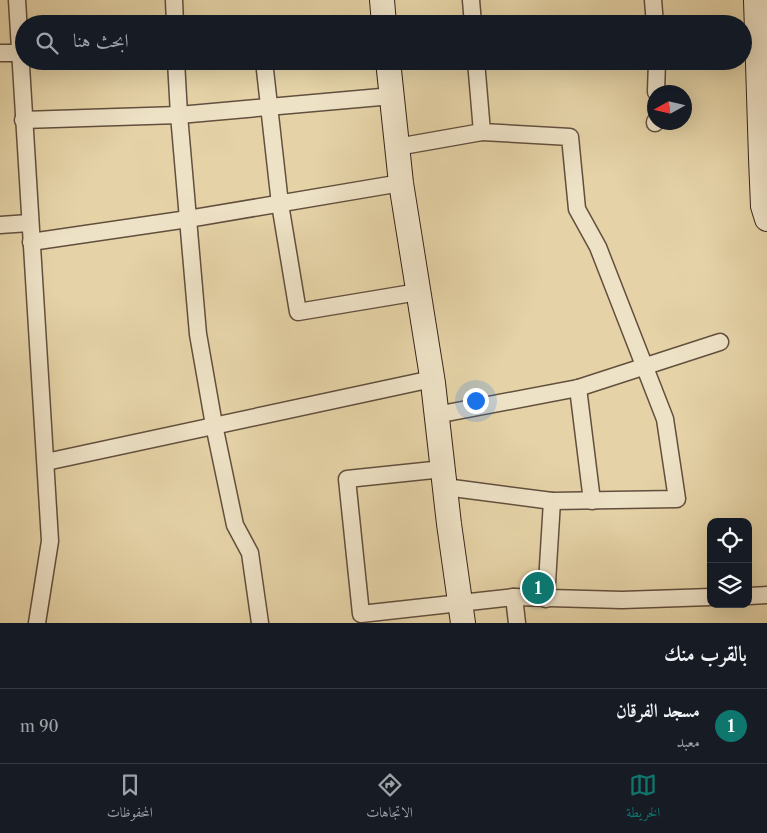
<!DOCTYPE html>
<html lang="ar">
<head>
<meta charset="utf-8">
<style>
  :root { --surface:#171b24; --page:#242831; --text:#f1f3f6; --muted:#9ea1a6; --line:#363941; --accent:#0f766e }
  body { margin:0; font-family:"Libre Caslon Text",Amiri,serif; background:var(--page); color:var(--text); direction:rtl }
  .controls { position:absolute; right:15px; bottom:15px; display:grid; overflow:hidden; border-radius:10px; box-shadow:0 5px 20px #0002 }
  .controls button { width:45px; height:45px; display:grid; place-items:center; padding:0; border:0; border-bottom:1px solid var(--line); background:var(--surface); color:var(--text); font:25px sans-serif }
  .compass { position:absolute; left:647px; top:85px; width:45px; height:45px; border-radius:50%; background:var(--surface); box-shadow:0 5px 20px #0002; rotate:262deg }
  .you { position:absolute; left:475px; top:400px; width:18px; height:18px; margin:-12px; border:4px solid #fff; border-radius:50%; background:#1a73e8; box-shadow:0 0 0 8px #1a73e833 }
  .badge { display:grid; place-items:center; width:32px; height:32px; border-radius:50%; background:var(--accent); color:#fff; font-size:16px; font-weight:700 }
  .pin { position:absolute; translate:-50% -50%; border:2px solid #fff; box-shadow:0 1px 5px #0006 }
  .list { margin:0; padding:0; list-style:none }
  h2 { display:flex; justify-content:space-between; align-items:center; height:65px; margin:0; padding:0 20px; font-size:21px }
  h2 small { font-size:16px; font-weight:400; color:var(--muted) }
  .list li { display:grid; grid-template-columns:32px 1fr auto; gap:15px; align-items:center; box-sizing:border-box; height:75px; padding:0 20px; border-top:1px solid var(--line) }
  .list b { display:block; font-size:19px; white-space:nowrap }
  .list p { margin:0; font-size:16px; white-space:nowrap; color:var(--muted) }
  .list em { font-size:16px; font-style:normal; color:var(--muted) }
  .icon { flex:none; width:28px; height:28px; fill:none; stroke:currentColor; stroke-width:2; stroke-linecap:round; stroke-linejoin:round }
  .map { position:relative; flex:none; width:767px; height:623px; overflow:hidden; direction:ltr }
  .search { position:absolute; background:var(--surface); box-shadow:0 5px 20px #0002; left:15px; right:15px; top:15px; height:55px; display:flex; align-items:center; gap:12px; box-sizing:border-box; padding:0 18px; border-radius:28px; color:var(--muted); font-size:19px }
  .sheet { height:140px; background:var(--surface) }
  nav { display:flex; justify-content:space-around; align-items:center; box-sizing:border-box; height:70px; border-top:1px solid var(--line); background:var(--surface); font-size:14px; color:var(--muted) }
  nav a { display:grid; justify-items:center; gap:2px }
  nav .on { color:var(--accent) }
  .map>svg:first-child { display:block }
</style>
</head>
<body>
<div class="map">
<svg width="767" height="623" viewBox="0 0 767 623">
  <rect width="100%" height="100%" fill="#e5d3a7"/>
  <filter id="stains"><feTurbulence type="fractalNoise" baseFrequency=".004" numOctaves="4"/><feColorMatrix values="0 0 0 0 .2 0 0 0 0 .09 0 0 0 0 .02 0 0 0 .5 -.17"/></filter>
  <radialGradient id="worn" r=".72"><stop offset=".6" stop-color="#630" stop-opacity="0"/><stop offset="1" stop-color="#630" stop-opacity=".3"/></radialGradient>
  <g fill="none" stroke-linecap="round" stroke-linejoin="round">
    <g stroke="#624f3e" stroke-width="11">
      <polyline id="lane" points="350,24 382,21"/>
    </g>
    <g stroke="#624f3e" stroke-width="19">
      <g id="street">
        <polyline points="17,0 50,541 37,623"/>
        <polyline points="174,0 175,24"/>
        <polyline points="471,0 473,24"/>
        <polyline points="653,0 655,24"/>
        <polyline points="0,53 19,53"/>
        <polyline points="176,61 179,115 198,334 214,425 235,525 250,553 260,623"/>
        <polyline points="264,61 280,204 298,312 418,292"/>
        <polyline points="656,92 657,61"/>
        <polyline points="23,120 179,115 392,96"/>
        <polyline points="655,123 655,122"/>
        <polyline points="397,147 482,132"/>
        <polyline points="0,225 29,223"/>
        <polyline points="31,242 188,219 401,183"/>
        <polyline points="578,388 592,501"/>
        <polyline points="436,415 578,388 720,342"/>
        <polyline points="46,462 432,379"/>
        <polyline points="443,469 347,479 361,614 514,597 517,623"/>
        <polyline points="445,487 552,501 677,499 665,419 598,247 577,209 570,137 482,132 476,61"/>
        <polyline points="748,596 767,595"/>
        <polyline points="514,597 622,600 711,597"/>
        <polyline points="546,599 552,501"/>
      </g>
    </g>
    <g stroke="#37231b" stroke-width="26">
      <g id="secondary">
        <polyline points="382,0 384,24"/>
        <polyline points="756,0 761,158 763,206 767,219"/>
        <polyline points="388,61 401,183 433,383 449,524 463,623"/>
      </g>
    </g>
    <use href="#lane" stroke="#eee2c6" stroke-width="9"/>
    <use href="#street" stroke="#eee2c6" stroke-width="16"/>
    <use href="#secondary" stroke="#eee2c6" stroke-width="24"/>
  </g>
  <rect width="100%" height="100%" filter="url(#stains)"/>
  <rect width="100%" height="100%" fill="url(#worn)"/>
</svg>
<div class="controls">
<button><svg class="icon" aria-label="locate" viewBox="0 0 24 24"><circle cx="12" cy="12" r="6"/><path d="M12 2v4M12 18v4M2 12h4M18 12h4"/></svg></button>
<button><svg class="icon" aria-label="layers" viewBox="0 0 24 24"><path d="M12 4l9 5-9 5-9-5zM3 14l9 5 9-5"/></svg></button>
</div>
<svg class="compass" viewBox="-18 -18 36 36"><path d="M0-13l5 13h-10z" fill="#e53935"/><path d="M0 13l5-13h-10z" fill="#9ea1a6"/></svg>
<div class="you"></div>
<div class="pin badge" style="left:538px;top:588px">1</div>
<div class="search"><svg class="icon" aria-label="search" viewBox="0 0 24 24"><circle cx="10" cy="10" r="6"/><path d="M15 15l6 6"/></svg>ابحث هنا</div>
</div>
<section class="sheet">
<h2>بالقرب منك<small></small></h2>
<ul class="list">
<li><span class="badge">1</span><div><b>مسجد الفرقان</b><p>معبد</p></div><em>90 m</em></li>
</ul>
</section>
<nav>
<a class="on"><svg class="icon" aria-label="map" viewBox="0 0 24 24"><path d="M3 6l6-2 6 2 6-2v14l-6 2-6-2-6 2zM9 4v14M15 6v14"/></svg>الخريطة</a>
<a><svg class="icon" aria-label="directions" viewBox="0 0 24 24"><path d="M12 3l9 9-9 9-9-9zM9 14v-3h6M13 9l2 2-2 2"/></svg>الاتجاهات</a>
<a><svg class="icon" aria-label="saved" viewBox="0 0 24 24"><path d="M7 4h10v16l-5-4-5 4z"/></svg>المحفوظات</a>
</nav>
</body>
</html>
